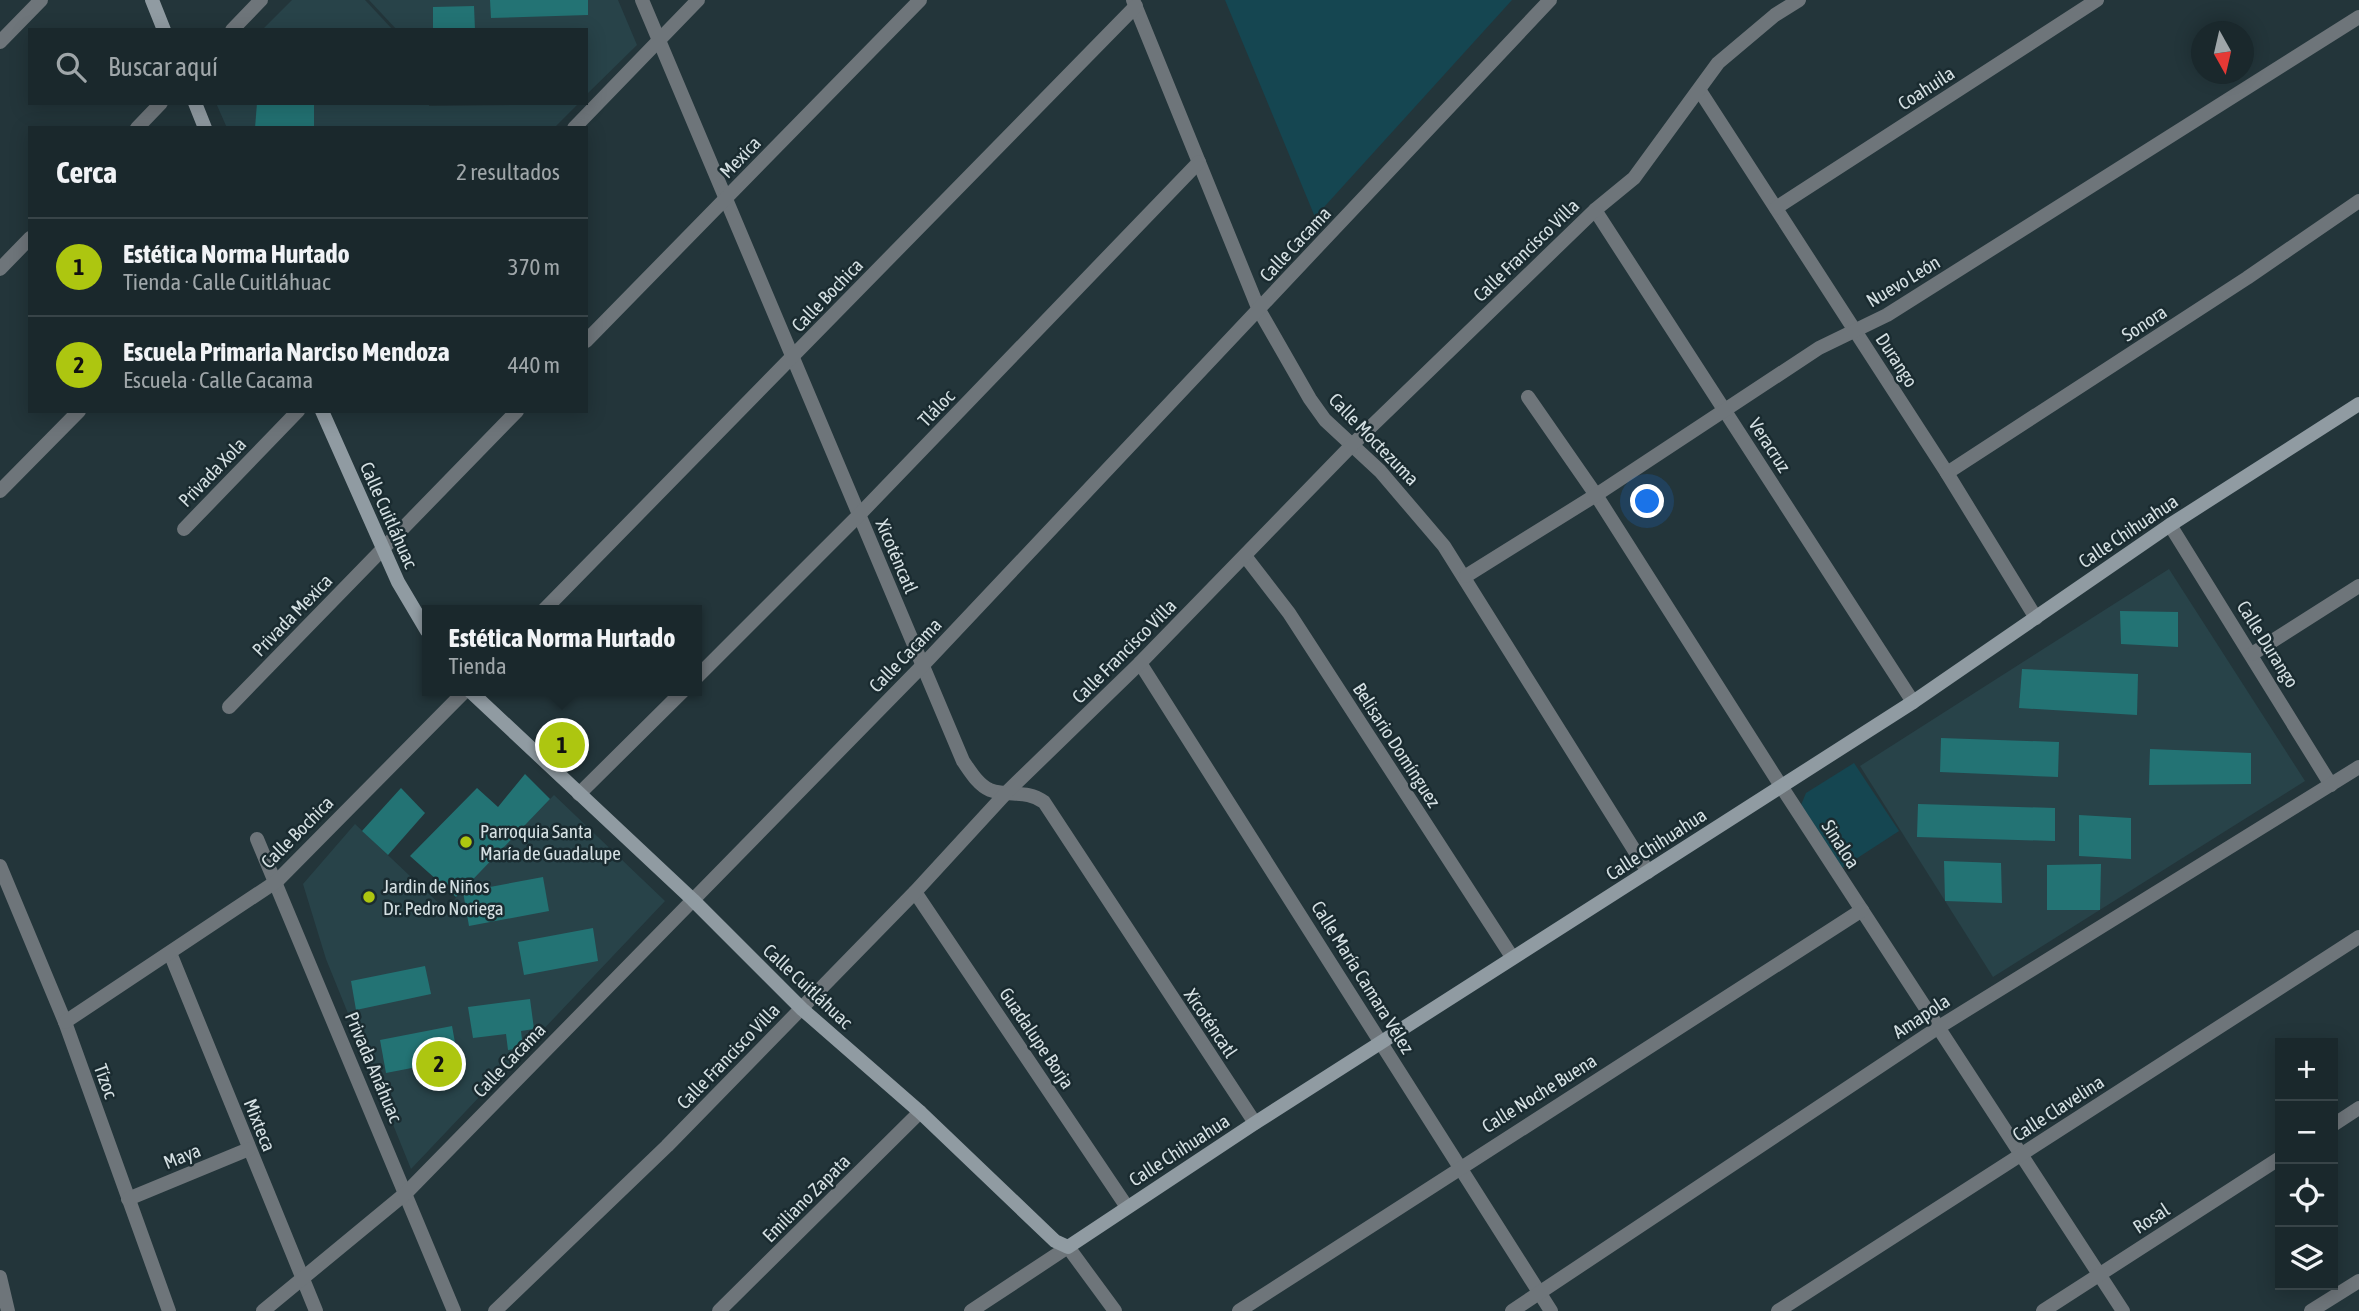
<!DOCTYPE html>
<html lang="es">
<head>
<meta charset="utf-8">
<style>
  :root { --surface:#1a282c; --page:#233034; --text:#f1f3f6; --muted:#9fa6a9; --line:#384448; --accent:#adc610 }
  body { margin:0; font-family:"Asap Condensed",sans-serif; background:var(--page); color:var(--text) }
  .controls { position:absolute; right:21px; bottom:21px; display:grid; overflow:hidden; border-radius:0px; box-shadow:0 4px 18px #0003 }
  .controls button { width:63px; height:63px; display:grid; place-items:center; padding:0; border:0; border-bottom:2px solid var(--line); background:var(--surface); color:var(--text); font:35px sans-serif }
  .compass { position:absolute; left:2191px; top:21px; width:63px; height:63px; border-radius:50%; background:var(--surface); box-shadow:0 4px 18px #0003; rotate:172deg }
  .you { position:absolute; left:1648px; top:502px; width:24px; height:24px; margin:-18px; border:5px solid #fff; border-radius:50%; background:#1a73e8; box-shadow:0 0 0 10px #1a73e833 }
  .badge { display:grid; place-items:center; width:46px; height:46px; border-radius:50%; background:var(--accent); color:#111; font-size:23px; font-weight:700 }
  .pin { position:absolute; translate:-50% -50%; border:4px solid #fff; box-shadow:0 2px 7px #0006 }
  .popup { position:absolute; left:422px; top:605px; width:280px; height:91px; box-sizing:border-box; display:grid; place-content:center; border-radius:0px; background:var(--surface); filter:drop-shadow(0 2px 5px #0005); font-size:23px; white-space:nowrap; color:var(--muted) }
  .popup b { font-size:26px; color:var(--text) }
  .popup::after { content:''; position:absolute; left:50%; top:100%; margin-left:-14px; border:14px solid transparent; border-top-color:var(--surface) }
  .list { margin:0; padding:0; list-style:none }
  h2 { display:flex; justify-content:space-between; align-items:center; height:91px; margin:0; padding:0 28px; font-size:30px }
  h2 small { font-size:23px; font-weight:400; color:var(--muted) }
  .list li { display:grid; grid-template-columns:46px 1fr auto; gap:21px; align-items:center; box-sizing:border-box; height:98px; padding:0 28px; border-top:2px solid var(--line) }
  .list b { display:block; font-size:26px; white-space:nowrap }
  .list p { margin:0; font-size:23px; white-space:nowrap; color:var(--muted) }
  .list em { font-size:23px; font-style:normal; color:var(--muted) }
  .icon { flex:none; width:38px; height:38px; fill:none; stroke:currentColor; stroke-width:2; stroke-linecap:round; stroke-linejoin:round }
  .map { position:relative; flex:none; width:2359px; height:1311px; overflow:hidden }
  .search { position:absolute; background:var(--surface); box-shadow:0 4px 18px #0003; left:28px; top:28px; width:560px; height:77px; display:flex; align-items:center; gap:18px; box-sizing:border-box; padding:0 24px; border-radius:0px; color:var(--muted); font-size:26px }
  .panel { position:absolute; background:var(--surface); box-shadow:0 4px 18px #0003; left:28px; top:126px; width:560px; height:287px; border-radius:0px }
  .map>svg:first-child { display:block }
</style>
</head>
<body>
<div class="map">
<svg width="2359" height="1311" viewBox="0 0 2359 1311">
  <rect width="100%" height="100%" fill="#23353a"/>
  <g fill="#284349">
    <polygon points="292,0 365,0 393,30 262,30"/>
    <polygon points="369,0 618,0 637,45 586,95 586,30 397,30"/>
    <polygon points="216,103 429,103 429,106 578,104 554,128 227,128"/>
    <polygon points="2169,569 2305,781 1993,977 1860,766"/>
    <polygon points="554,795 665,901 411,1169 326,959 303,884 355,824 447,911 463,887"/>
  </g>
  <g fill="#154651">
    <polygon points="1225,0 1512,0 1315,217"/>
    <polygon points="1854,763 1899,831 1842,868 1801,805 1806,793"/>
  </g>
  <g fill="#237374">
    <polygon points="490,0 588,0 588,15 491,18"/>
    <polygon points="474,6 475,30 433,30 433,7"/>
    <polygon points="257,103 314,103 314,128 255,128"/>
    <polygon points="2120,611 2178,612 2178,647 2121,644"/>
    <polygon points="2022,669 2138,674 2137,715 2019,708"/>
    <polygon points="1941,738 2059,742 2058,777 1940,772"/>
    <polygon points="2150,749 2251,753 2251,784 2149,785"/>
    <polygon points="525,774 550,799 456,897 410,856 477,788 498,807"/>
    <polygon points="401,788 425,813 388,855 362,831"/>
    <polygon points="1918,804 2055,808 2055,841 1917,837"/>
    <polygon points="2079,815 2131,818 2131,859 2079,856"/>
    <polygon points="1944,861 2001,863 2002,903 1945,901"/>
    <polygon points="2101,864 2100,910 2047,910 2047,865"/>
    <polygon points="543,877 549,911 469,926 463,892"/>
    <polygon points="593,928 598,961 524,975 518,942"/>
    <polygon points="425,966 431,994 356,1010 351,981"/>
    <polygon points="530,999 534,1029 521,1031 523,1048 508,1050 506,1034 473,1038 468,1007"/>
    <polygon points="452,1026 458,1059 386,1073 380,1040"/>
  </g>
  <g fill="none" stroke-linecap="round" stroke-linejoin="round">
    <g stroke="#6e757a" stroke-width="14">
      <path d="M642 0 963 761C970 771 978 785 990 790 1009 797 1026 789 1044 802L1255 1123"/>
      <polyline points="1133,0 1259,310 1310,399 1325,420 1380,471 1444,546 1648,872"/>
      <polyline points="232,30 261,0"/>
      <polyline points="0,42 41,0"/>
      <polyline points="1700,91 1947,473 2036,618"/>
      <polyline points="137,128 161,103"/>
      <polyline points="574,128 698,0"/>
      <polyline points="1776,208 2097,0"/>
      <polyline points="1595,210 1913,702"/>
      <polyline points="0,269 30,238"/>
      <polyline points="586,341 920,0"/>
      <polyline points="1528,397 1596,495 1781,786 2123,1311"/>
      <polyline points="1947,473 2247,278 2359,201"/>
      <polyline points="0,491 79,411"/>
      <polyline points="2170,525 2331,785"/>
      <polyline points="184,529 298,411"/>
      <polyline points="1245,556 1289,613 1512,957"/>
      <polyline points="1466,576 1596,495 1819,348 1887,315 2359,17"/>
      <polyline points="544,610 1136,6"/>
      <polyline points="2252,654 2359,586"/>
      <polyline points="1140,663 1551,1311"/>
      <polyline points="697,677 858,516 1199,162"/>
      <polyline points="229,707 517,411"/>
      <polyline points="579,794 683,691"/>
      <polyline points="257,839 454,1311"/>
      <polyline points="0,866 65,1022 169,1311"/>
      <polyline points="915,892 1127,1207"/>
      <polyline points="170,953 316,1311"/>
      <polyline points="65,1022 277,881 465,691"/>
      <polyline points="2333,1125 2359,1108"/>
      <polyline points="128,1199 249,1149"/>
      <polyline points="0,1277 8,1311"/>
      <polyline points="263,1311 406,1193 923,665 1550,0"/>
      <polyline points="495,1311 667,1146 915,892 1007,792 1140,663 1352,445 1595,210 1634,178 1718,63 1775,15 1799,0"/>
      <polyline points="719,1311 920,1112"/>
      <polyline points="971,1311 1068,1247 1115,1311"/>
      <polyline points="1239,1311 1862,910"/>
      <polyline points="1512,1311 1939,1027 2359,767"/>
      <polyline points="1778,1311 2359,937"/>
      <polyline points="2043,1311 2280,1158"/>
      <polyline points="2311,1311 2359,1281"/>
    </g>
    <g stroke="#909ba2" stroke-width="14">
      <polyline points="152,0 164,30"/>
      <polyline points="195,103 205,128"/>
      <polyline points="322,411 398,582 427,631"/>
      <polyline points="470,691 693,900 802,1009 920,1112 1055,1241 1068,1247 1255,1123 1913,702 2170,525 2359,404"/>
    </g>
  </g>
  <g fill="#adc610" stroke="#1a2b30" stroke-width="2.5">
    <circle cx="466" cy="842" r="7"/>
    <circle cx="369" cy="897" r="7"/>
  </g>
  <g text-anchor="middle" stroke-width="5" stroke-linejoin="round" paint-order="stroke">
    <g font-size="19" fill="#d5e0e3" stroke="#1a2b30">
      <text transform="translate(1926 88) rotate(-33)" y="7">Coahuila</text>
      <text transform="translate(740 157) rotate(-46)" y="7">Mexica</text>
      <text transform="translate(1295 244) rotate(-47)" y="7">Calle Cacama</text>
      <text transform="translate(1526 250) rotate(-44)" y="7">Calle Francisco Villa</text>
      <text transform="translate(1903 281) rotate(-31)" y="7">Nuevo León</text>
      <text transform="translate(827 295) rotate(-46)" y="7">Calle Bochica</text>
      <text transform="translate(2144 323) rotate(-33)" y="7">Sonora</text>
      <text transform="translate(1897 360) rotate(57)" y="7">Durango</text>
      <text transform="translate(936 408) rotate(-46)" y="7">Tláloc</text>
      <text transform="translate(1374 439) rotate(46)" y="7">Calle Moctezuma</text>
      <text transform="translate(1770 445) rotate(57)" y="7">Veracruz</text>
      <text transform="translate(212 472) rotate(-46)" y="7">Privada Xola</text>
      <text transform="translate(389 515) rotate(66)" y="7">Calle Cuitláhuac</text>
      <text transform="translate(2128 531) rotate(-34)" y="7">Calle Chihuahua</text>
      <text transform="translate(897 556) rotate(67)" y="7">Xicoténcatl</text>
      <text transform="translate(292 615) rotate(-46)" y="7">Privada Mexica</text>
      <text transform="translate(2268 644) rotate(58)" y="7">Calle Durango</text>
      <text transform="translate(1124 651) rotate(-45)" y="7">Calle Francisco Villa</text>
      <text transform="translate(905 655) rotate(-46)" y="7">Calle Cacama</text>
      <text transform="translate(1397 745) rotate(57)" y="7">Belisario Domínguez</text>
      <text transform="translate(297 832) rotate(-45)" y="7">Calle Bochica</text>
      <text transform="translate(1656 844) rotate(-33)" y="7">Calle Chihuahua</text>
      <text transform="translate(1841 844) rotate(57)" y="7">Sinaloa</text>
      <text transform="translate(1363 977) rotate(58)" y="7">Calle María Camara Vélez</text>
      <text transform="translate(808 986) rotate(43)" y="7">Calle Cuitláhuac</text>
      <text transform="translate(1921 1016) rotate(-33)" y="7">Amapola</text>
      <text transform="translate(1211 1023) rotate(56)" y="7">Xicoténcatl</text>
      <text transform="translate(1037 1038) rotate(56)" y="7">Guadalupe Borja</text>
      <text transform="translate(728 1056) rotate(-46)" y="7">Calle Francisco Villa</text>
      <text transform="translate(509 1060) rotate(-46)" y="7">Calle Cacama</text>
      <text transform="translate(374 1067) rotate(67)" y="7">Privada Anáhuac</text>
      <text transform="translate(106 1081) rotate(70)" y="7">Tízoc</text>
      <text transform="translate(1539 1093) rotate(-32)" y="7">Calle Noche Buena</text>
      <text transform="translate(2058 1108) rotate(-33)" y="7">Calle Clavelina</text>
      <text transform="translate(260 1125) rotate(68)" y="7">Mixteca</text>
      <text transform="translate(1179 1150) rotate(-33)" y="7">Calle Chihuahua</text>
      <text transform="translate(182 1156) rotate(-22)" y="7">Maya</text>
      <text transform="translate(806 1198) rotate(-45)" y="7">Emiliano Zapata</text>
      <text transform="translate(2151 1218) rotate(-33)" y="7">Rosal</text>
    </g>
    <g font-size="19" fill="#d5e0e3" stroke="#1a2b30" text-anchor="start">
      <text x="480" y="838">Parroquia Santa<tspan x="480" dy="22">María de Guadalupe</tspan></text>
      <text x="383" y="893">Jardin de Niños<tspan x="383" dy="22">Dr. Pedro Noriega</tspan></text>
    </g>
  </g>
</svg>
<div class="controls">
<button>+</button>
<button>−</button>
<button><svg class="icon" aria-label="locate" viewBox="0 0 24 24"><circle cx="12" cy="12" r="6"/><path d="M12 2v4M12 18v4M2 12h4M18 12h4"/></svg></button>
<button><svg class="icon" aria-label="layers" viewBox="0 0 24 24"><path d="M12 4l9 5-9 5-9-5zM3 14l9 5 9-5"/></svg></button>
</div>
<svg class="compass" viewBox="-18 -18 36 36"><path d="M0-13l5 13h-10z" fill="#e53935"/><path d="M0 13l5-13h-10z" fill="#9fa6a9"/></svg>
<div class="you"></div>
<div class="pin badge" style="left:562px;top:745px">1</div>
<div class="popup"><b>Estética Norma Hurtado</b>Tienda</div>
<div class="pin badge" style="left:439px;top:1064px">2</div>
<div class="search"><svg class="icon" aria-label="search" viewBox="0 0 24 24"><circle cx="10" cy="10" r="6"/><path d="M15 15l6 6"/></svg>Buscar aquí</div>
<section class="panel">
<h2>Cerca<small>2 resultados</small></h2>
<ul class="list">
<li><span class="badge">1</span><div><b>Estética Norma Hurtado</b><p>Tienda · Calle Cuitláhuac</p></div><em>370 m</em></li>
<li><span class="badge">2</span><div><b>Escuela Primaria Narciso Mendoza</b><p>Escuela · Calle Cacama</p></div><em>440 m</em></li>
</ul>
</section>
</div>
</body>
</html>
